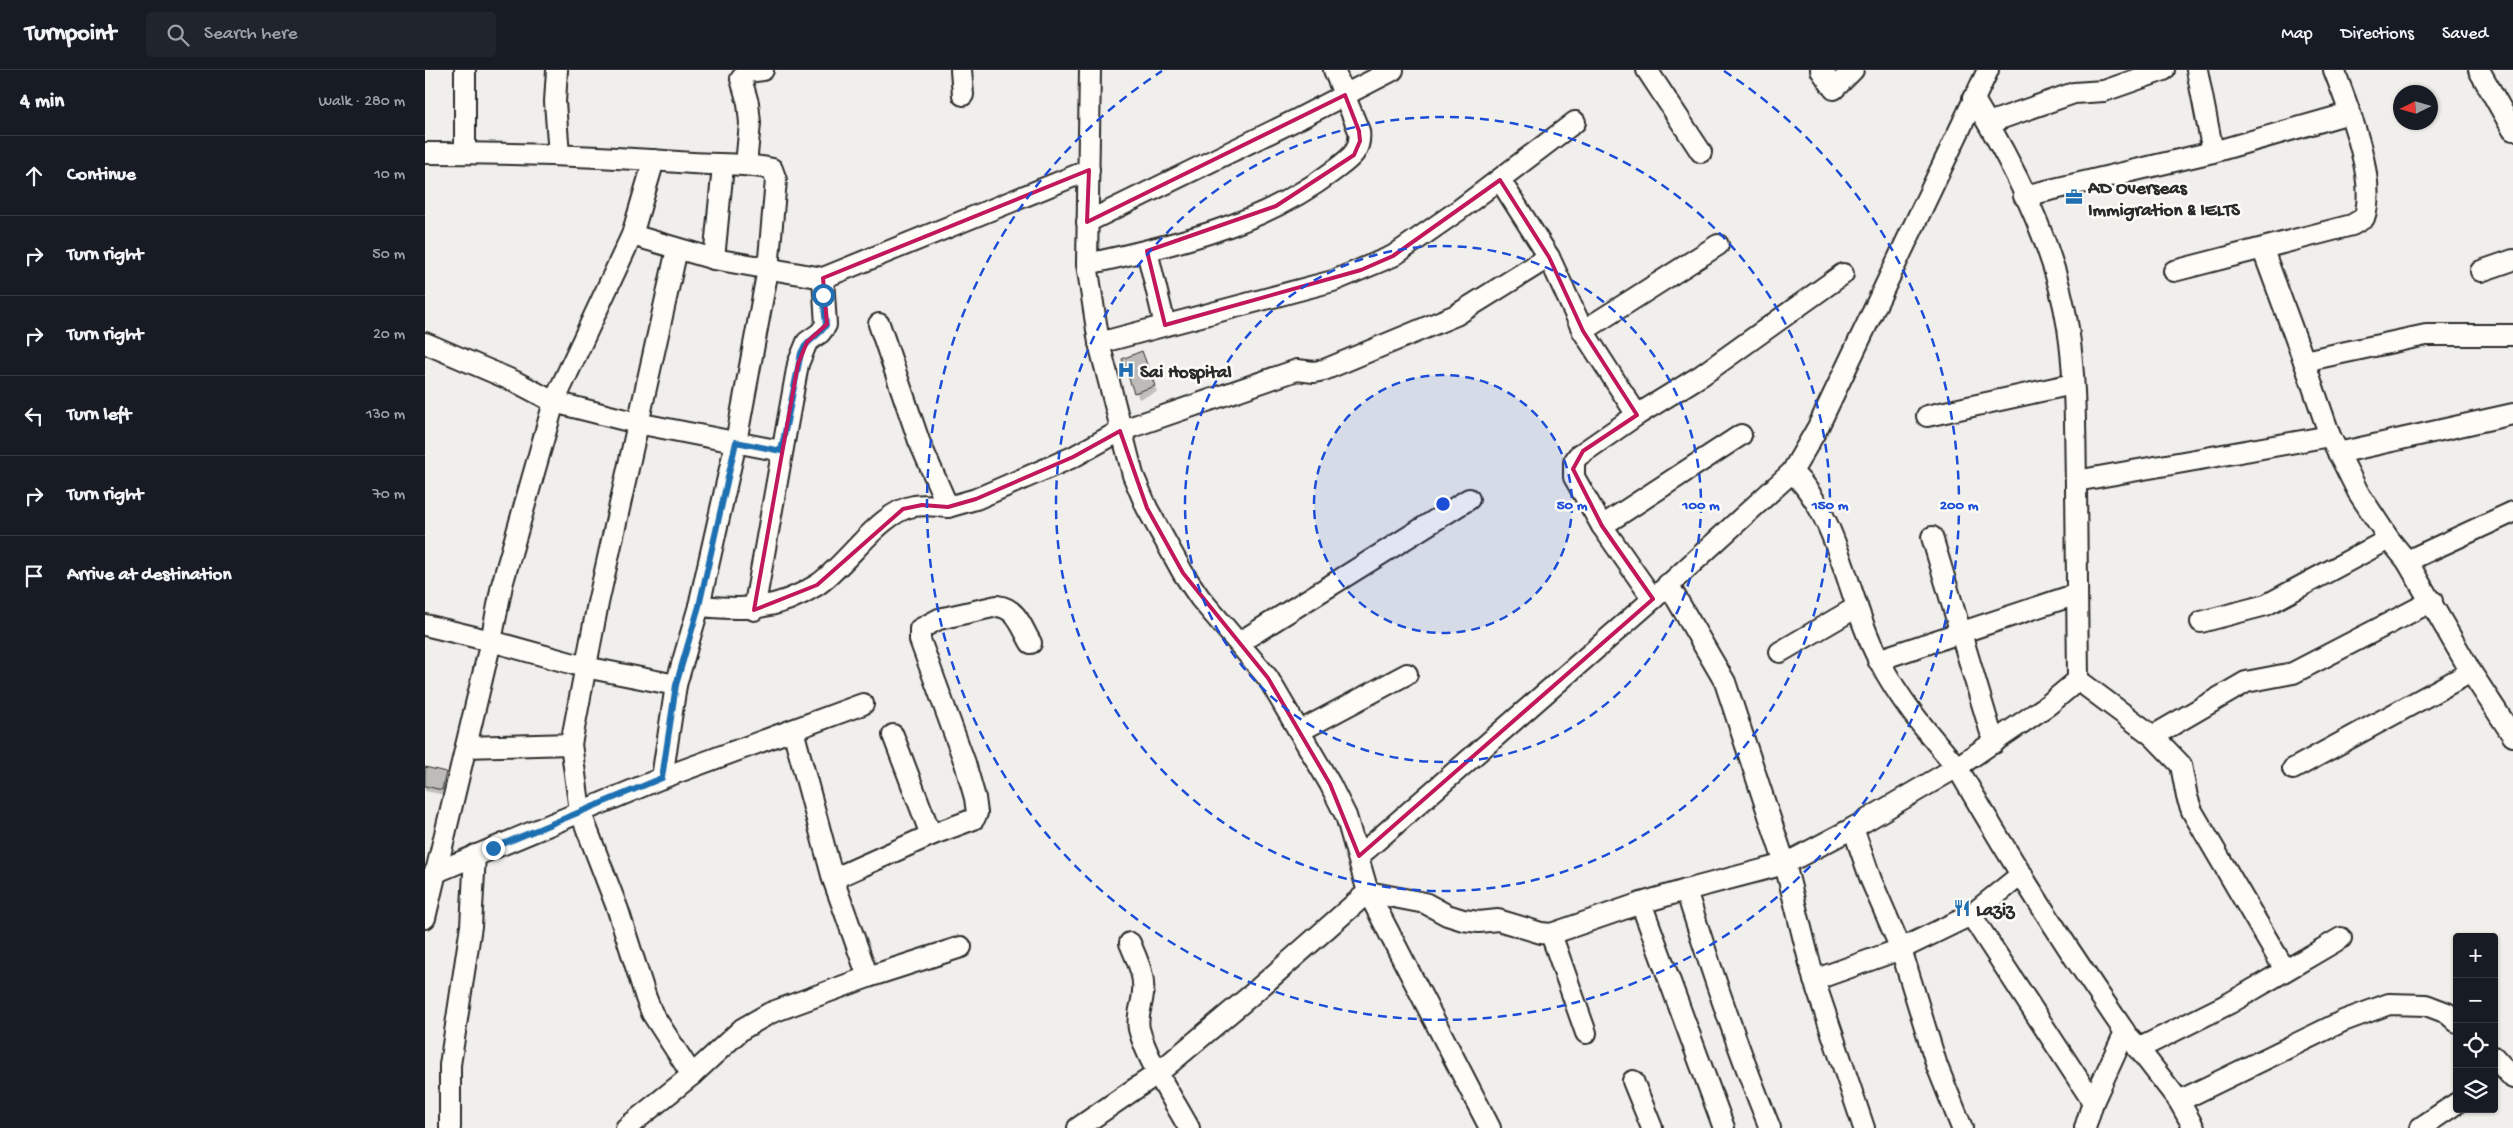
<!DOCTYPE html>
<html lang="en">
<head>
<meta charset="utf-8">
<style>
  :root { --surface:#171b24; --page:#20242c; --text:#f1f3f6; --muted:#9ea1a6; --line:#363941 }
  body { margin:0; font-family:"Gochi Hand",sans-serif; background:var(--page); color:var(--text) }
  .controls { position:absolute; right:15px; bottom:15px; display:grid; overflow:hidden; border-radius:5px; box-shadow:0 1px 4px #0004 }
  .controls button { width:45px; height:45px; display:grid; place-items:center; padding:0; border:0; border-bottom:1px solid var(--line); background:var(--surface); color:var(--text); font:25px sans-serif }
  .compass { position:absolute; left:1968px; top:15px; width:45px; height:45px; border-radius:50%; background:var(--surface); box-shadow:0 1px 4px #0004; rotate:265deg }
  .stop { position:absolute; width:15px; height:15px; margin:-11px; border:4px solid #1f6fb2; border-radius:50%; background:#fff }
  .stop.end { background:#1f6fb2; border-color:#fff; box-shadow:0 1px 5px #0008 }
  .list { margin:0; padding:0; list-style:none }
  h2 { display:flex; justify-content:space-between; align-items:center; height:65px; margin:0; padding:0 20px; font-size:21px }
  h2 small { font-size:16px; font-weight:400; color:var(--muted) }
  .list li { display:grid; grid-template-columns:32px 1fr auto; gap:15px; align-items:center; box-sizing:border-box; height:80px; padding:0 20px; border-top:1px solid var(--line) }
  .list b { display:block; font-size:19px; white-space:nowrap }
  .list em { font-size:16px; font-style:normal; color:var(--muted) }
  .icon { flex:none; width:28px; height:28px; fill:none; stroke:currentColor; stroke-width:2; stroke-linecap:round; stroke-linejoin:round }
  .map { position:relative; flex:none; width:2088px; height:1058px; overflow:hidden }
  header { display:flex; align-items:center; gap:30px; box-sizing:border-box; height:70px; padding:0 25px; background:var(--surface); border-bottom:1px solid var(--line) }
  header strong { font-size:24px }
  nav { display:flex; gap:28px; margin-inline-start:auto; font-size:18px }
  .search { width:350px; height:45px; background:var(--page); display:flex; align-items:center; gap:12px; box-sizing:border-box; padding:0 18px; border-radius:5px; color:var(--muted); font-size:19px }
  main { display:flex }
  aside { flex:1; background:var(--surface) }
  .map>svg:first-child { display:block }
</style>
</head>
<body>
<header>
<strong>Turnpoint</strong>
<div class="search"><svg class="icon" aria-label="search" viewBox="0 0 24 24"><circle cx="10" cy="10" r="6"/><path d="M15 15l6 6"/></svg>Search here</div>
<nav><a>Map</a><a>Directions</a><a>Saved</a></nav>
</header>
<main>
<aside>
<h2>4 min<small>Walk · 280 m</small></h2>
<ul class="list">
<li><svg class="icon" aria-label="ahead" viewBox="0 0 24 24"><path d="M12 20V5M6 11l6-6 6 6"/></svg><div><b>Continue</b></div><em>10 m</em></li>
<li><svg class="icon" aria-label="right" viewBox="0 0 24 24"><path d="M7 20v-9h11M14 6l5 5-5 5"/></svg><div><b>Turn right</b></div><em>50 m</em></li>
<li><svg class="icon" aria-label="right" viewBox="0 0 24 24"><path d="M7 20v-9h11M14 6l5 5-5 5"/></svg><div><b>Turn right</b></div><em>20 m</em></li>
<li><svg class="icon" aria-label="left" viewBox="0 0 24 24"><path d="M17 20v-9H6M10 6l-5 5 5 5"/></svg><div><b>Turn left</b></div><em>130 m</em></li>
<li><svg class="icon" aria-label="right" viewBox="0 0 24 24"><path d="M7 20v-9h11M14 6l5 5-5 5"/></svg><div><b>Turn right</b></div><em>70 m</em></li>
<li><svg class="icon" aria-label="arrive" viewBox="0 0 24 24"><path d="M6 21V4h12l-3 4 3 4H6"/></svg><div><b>Arrive at destination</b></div></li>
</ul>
</aside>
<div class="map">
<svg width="2088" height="1058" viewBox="0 0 2088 1058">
  <rect width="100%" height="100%" fill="#f0efeb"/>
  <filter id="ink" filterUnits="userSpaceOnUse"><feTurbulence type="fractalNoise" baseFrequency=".02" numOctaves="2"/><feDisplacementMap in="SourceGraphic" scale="10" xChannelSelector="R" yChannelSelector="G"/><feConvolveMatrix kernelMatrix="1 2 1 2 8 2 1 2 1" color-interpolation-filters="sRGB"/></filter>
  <g filter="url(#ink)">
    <g fill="#0003">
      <polygon points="717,283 732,322 714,329 698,290"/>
      <polygon points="0,698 20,703 24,709 20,725 0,721"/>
    </g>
    <g fill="#bdbcb8" stroke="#2b2b2b">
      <polygon points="717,281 730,316 709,323 697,289"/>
      <polygon points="0,697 21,702 17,720 0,716"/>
    </g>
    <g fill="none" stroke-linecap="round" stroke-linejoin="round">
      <g stroke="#2b2b2b" stroke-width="24">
        <g id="street">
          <polyline points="132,0 130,32 134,85"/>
          <polyline points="536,0 538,25"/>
          <polyline points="665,0 662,194 674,273 708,405 722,438 758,503 775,528 843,608 905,714 921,746 943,822 1065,1058"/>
          <polyline points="1222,0 1276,82"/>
          <polyline points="1396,0 1409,19 1428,0"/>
          <polyline points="1772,0 1788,82"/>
          <polyline points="2054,0 2088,60"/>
          <polyline points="1563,53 1649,23 1679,21 1739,0"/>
          <path d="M0 83C89 83 178 86 267 93 294 95 321 93 347 99L351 110 343 199 311 372 274 536 251 615 237 708"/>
          <polyline points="40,83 40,0"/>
          <polyline points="321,95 325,53 323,33 316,9 322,2 338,0"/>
          <polyline points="1075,110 1124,187 1158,261 1212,345"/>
          <polyline points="1599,126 1788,82 1925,43"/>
          <polyline points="662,152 875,48 968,0"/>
          <polyline points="207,165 229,90"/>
          <polyline points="1838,180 1879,291"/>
          <polyline points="722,181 740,255"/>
          <polyline points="289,189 298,96"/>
          <path d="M662 194C746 176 837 155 907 102 922 90 937 83 934 61L909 0"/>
          <path d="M1749 201 1927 155 1939 148C1953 110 1923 37 1909 0"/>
          <polyline points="2056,201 2088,190"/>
          <polyline points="454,254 494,371 523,437 551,429 648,387 695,361 872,300 889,302 899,300 1031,245 1124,187"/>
          <polyline points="1158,261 1293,175"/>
          <polyline points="2088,265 2001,265 1879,291 1905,366 1933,422 1964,469 1982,491 2046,602 2088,666"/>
          <polyline points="0,273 91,312 129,332 212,353 356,381"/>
          <polyline points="674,273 908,211 968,186 1034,140 1150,52"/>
          <polyline points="1502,346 1648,314"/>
          <polyline points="1913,383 2088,344"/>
          <path d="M1367 402C1415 448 1423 532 1454 590 1474 630 1503 663 1532 697L1623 635 1653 610C1652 545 1652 481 1651 416 1650 364 1651 310 1643 258 1631 180 1589 95 1548 28"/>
          <polyline points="1651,411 1905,366"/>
          <polyline points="1177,456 1316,365"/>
          <polyline points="1507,467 1569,673"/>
          <polyline points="1982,491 2088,442"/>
          <path d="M1243 514 1300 612 1360 794 1261 820C1286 900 1313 980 1345 1058"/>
          <polyline points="1228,529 1177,456 1149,407 1149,392 1153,386 1212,345 1277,305 1418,204"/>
          <path d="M274 536C320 540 351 541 392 515 421 496 455 441 489 436 500 434 512 436 523 437"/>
          <polyline points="329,540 373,294 382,272 395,263 401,255 398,208"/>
          <polyline points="1776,552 1841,535 1964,469"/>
          <polyline points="0,555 66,571 0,848"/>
          <polyline points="815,572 1044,429"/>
          <polyline points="1355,582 1432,537"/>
          <polyline points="1453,590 1652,524"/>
          <polyline points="1653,610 1728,666 1756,695 1762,727 1767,741 1860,900"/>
          <polyline points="251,615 160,597 66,571 77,515 129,332 207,165 289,189 398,208 664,100"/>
          <polyline points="368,660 408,809"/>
          <polyline points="875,661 982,604"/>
          <polyline points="468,665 506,765"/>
          <polyline points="1728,666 1821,612 1868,603 2007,531"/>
          <polyline points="146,674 155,741 193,840 221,928 227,943 267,1005"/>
          <polyline points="41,677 146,674 173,533 252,179"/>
          <polyline points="1868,699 2046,602"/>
          <polyline points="1428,758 1360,794 1389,910 1439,1058"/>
          <polyline points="934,786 1228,529 1367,402 1393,357 1563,0"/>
          <polyline points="9,803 237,708 438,634"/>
          <polyline points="1261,820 1216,833 1299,1058"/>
          <polyline points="1546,845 1668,1032"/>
          <polyline points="1126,864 1161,963"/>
          <path d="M705 873C711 888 720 905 718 921 718 934 711 946 714 959 722 990 748 1029 764 1058"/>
          <path d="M443 907 408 809 506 765 549 749 552 743 550 728 540 693 495 570V559L514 549 572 536C592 538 597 558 606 573"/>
          <polyline points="1389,910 1476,879 1546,845 1597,804"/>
          <polyline points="1706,969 1754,1031 1769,1058"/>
          <polyline points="1713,979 1805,933 1916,868"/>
          <polyline points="2069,987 2088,1008"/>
          <polyline points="1208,1011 1227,1058"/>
          <polyline points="1754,1031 1918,951 1964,934 2001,935 2022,943 2032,952"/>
          <polyline points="25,1058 25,995 46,856 50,785"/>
          <polyline points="201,1058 267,1005 317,959 345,943 443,907 536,877"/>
          <polyline points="653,1058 733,1003 825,926 943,822 1000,833 1022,845 1038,850 1054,852 1073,850 1116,863 1126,864 1216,833"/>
          <path d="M1537 1058 1512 996 1476 879 1446 810 1428 758 1532 697C1584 788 1640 876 1700 962L1668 1032 1660 1058"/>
          <polyline points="1995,1058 2032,1033"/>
        </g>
      </g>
      <use href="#street" stroke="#fdfcf7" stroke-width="20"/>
    </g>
  </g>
  <g fill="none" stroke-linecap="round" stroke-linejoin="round" filter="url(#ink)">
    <path stroke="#1f6fb2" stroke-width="6" d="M68 778 237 708 251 615 274 536 311 372 356 381 376 283C381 270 394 267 401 255L398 225"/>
  </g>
  <path fill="none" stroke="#c2185b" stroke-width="4" stroke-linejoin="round" d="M920 25 934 61 935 71 929 85 851 136 722 181 740 255 936 200 968 186 1075 110 1124 187 1158 261 1212 345 1158 381 1148 399 1177 456 1228 529 934 786 905 714 843 608 758 503 722 438 695 361 648 387 551 429 523 437 497 435 478 439 392 515 329 540 373 294 382 272 402 254 398 208 664 100 662 152Z"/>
  <circle cx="1018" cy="434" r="129" fill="#1d4ed8" fill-opacity=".12"/>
  <g fill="none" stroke="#1d4ed8" stroke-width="2.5" stroke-dasharray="9 6">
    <circle cx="1018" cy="434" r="129"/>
    <circle cx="1018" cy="434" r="258"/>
    <circle cx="1018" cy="434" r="387"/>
    <path d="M1299 1A516 516 0 1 1 737 1"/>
  </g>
  <defs>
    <g id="office-bare" transform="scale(1.35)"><path d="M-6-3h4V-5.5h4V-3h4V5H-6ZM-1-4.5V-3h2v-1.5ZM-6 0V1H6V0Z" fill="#1f6fb2" stroke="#fdfcf7" stroke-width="2.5" paint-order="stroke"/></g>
    <g id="hospital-bare" transform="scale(1.35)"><path d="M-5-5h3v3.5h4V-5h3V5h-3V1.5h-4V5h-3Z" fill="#1f6fb2" stroke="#fdfcf7" stroke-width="2.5" paint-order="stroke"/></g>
    <g id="restaurant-bare" transform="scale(1.35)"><path d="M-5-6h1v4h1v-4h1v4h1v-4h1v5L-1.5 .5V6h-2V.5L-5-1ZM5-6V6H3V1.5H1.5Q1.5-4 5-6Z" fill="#1f6fb2" stroke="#fdfcf7" stroke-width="2.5" paint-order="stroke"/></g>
  </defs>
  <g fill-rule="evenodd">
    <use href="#office-bare" x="1649" y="127"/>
    <use href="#hospital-bare" x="701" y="300"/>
    <use href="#restaurant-bare" x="1537" y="838"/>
  </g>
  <g text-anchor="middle" stroke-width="5" stroke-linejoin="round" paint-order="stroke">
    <g font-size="19" font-weight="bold" fill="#2b2b2b" stroke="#fdfcf7" text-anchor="start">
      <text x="1663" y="123">AD Overseas<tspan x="1663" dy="22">Immigration &amp; IELTS</tspan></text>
      <text x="715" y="307">Sai Hospital</text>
      <text x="1551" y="845">Laziz</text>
    </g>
  </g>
  <circle cx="1018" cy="434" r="8" fill="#1d4ed8" stroke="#fdfcf7" stroke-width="2.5"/>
  <g font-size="15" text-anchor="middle" font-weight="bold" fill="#1d4ed8" stroke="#fdfcf7" stroke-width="5" stroke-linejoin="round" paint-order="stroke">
    <text x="1147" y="439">50 m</text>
    <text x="1276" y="439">100 m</text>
    <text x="1405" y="439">150 m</text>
    <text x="1534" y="439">200 m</text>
  </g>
</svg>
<div class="controls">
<button>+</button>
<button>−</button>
<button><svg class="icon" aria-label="locate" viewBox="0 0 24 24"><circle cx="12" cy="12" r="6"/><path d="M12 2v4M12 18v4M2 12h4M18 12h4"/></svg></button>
<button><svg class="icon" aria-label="layers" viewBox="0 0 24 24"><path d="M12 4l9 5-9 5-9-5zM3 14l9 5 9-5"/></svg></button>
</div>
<svg class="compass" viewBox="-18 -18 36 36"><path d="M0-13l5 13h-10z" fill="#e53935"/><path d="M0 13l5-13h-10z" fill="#9ea1a6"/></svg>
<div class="stop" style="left:398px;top:225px"></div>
<div class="stop end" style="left:68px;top:778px"></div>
</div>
</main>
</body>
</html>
